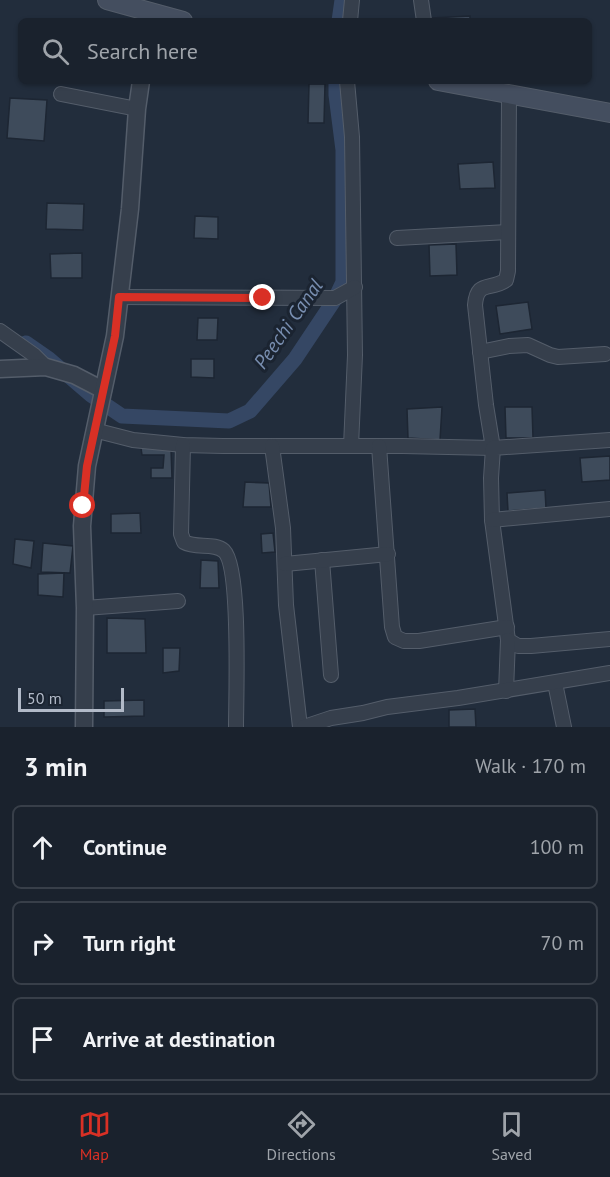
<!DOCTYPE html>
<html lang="en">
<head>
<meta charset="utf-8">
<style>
  :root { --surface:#1a222d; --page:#232a35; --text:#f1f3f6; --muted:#9fa4aa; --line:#383f49; --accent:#d93025 }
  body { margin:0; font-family:"PT Sans",sans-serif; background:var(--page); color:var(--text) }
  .scale { position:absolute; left:18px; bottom:15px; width:106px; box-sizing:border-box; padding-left:6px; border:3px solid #b2bac8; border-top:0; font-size:16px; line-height:21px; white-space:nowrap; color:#b2bac8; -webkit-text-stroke:4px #1b2431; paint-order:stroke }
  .stop { position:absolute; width:18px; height:18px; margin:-14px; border:4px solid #d93025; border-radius:50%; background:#fff }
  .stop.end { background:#d93025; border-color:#fff; box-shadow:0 2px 6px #0008 }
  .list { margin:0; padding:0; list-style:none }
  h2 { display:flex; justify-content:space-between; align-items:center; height:78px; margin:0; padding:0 24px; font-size:26px }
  h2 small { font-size:20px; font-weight:400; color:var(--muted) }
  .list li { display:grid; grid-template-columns:39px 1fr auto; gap:18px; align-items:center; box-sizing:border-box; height:84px; margin:0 12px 12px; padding:0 12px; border:2px solid var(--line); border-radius:9px }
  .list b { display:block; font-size:22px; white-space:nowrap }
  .list em { font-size:20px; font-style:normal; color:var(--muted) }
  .icon { flex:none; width:33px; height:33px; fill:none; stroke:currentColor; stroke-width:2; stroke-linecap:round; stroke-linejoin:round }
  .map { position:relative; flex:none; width:610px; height:727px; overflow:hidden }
  .search { position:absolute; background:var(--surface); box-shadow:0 2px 4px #0004; left:18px; right:18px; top:18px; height:66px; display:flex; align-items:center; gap:15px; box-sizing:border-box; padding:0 21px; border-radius:9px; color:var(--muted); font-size:22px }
  .sheet { height:366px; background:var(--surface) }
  nav { display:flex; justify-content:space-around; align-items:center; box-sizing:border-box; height:84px; border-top:2px solid var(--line); background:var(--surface); font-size:16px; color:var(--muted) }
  nav a { display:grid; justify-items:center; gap:3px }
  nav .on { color:var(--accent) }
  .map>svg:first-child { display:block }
</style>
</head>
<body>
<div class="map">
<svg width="610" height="727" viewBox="0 0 610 727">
  <rect width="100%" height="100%" fill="#222d3c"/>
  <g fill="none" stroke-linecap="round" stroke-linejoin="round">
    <g stroke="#354764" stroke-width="15">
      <polyline points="339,21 342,0"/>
      <polyline points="26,343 49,359 91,395 122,416 229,421 250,411 295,359 335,299 343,282 343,150 336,95 336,81"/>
    </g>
  </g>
  <g fill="#3e4b5b" stroke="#1d2633" stroke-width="1.5">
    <polygon points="470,16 470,21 432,21 432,18"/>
    <polygon points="309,84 325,84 324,123 308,123"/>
    <polygon points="10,98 47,100 44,141 7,138"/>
    <polygon points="493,162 495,188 460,189 458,164"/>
    <polygon points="47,203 84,204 83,230 46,229"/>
    <polygon points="195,216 218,217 218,239 194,238"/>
    <polygon points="456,244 457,275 430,276 429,245"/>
    <polygon points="82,253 82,278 51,278 50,254"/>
    <polygon points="528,302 532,329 500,334 496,306"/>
    <polygon points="198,318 218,318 217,340 197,340"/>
    <polygon points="191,359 214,359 214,378 191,377"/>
    <polygon points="442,407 440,440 408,438 407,409"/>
    <polygon points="505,407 532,407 533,438 506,438"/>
    <polygon points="141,448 171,449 172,478 151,478 151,468 163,468 164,455 142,455"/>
    <polygon points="610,456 610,480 582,482 580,458"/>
    <polygon points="245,482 269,483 271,507 243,507"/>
    <polygon points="545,490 546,508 508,511 507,493"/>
    <polygon points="140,513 141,533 111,533 111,514"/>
    <polygon points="273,533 275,552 262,553 261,534"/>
    <polygon points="15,539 34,541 31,568 13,564"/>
    <polygon points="43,543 73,546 70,573 41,572"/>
    <polygon points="201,560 218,561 219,588 200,588"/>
    <polygon points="64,573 63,597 38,595 38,574"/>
    <polygon points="107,618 145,619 146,653 107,653"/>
    <polygon points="163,648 180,648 179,671 163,673"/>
    <polygon points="144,700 144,716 104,717 104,701"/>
    <polygon points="475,709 476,727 449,727 449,710"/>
  </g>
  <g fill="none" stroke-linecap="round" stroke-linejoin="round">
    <g stroke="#545d6a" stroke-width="16">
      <g id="minor">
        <polyline points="421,0 424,21"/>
        <polyline points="350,21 352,0"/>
        <polyline points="347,81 352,137 355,355 351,446"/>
        <polyline points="61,94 137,109"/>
        <polyline points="397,238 508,232"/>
        <polyline points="119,297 335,298 355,287"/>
        <polyline points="0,331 34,355 46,367"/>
        <polyline points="480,352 509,346 528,345 550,355 558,357 605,354"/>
        <path d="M94 430 133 440 183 445 223 446H403L493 448 486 405 475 305C477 280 490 291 506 280L508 271 509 94"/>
        <polyline points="610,440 493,448 491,478 492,520 508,640 518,646 531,646 610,639"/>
        <path d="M183 445 181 534 184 542C196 549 214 542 224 551 241 567 236 698 236 727"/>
        <polyline points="272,446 283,528 286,605 300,727"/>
        <polyline points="379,446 392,627 395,637 404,641 419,641 507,627"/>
        <polyline points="492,520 610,509"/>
        <polyline points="322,560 331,675"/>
        <polyline points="285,564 388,554"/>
        <polyline points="85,608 178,601"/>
        <polyline points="555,683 564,727"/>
        <polyline points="506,691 508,640"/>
        <polyline points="304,727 331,718 363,713 387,707 458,698 610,673"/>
      </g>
    </g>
    <g stroke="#545d6a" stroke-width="19">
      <g id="tertiary">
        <polyline points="0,369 46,367 74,375 103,390"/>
        <polyline points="84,727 85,608 82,526 87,466 115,336 130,209 137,109 141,81"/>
      </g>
    </g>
    <g stroke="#545d6a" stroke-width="20">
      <g id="secondary">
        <polyline points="107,0 183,21"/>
        <polyline points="438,81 610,113"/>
      </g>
    </g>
    <use href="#minor" stroke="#363f4c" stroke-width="14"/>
    <use href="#tertiary" stroke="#363f4c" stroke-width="16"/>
    <use href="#secondary" stroke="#444e5f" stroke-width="18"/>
  </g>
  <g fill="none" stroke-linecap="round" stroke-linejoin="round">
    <polyline stroke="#d93025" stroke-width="8" points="83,506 87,466 115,336 119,297 263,298"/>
  </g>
  <g text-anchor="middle" stroke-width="6" stroke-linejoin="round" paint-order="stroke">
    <g font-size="20" font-style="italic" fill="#798fb1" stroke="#1b2431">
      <text transform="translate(288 324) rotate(-55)" y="7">Peechi Canal</text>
    </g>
  </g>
</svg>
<div class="scale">50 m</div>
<div class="stop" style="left:83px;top:506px"></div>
<div class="stop end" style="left:263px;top:298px"></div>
<div class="search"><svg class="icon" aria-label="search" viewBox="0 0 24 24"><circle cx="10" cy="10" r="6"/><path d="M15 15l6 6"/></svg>Search here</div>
</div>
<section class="sheet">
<h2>3 min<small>Walk · 170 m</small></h2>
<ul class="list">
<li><svg class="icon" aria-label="ahead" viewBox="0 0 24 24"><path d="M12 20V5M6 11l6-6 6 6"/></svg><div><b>Continue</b></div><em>100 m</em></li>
<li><svg class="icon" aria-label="right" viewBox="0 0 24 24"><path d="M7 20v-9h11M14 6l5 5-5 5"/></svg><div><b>Turn right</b></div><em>70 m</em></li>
<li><svg class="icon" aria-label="arrive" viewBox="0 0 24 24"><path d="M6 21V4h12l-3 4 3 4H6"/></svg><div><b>Arrive at destination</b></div></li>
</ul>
</section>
<nav>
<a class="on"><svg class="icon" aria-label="map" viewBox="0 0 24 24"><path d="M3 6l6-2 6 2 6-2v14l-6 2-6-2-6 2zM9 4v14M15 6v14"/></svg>Map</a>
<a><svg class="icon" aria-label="directions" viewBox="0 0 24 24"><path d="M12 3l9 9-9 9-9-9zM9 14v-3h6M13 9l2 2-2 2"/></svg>Directions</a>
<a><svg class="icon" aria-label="saved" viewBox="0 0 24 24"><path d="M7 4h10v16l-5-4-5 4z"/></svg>Saved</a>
</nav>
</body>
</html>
